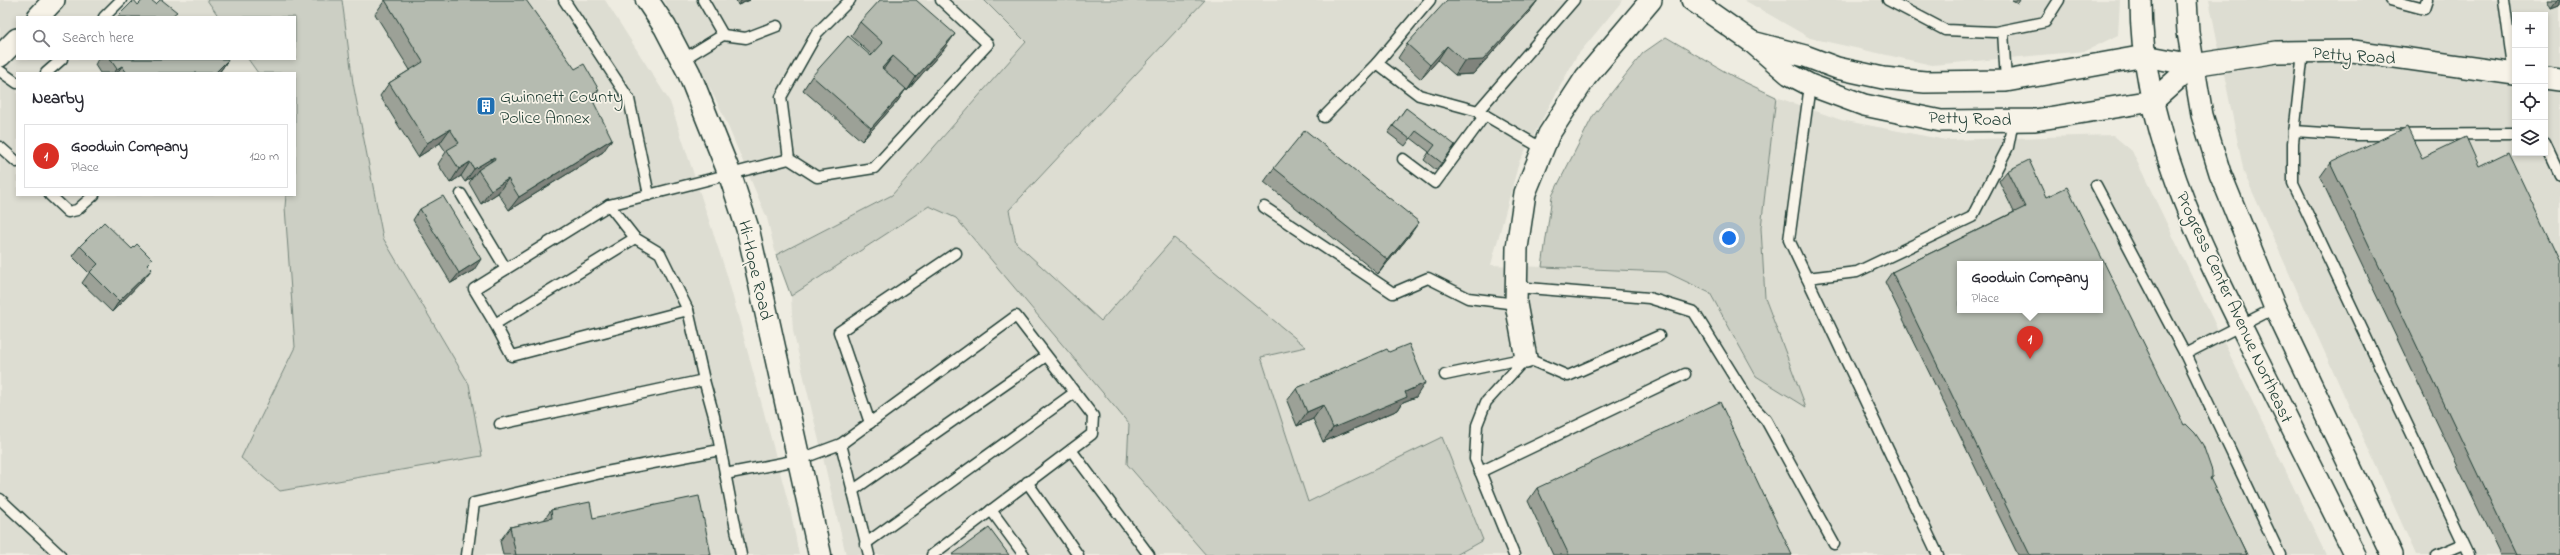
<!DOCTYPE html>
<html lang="en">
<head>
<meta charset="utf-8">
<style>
  :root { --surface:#fff; --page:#f2f2f3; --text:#2b2b33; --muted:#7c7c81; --line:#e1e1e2; --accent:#d93025 }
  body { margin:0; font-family:"Indie Flower",sans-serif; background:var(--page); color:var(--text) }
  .controls { position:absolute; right:12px; top:12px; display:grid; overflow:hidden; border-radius:0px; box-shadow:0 2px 6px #0003 }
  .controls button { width:36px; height:36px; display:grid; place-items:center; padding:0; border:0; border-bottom:1px solid var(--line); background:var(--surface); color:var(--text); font:20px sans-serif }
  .you { position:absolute; left:1729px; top:238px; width:14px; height:14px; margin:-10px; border:3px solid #fff; border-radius:50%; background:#1a73e8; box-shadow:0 0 0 6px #1a73e833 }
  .badge { display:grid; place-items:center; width:26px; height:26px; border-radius:50%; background:var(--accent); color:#fff; font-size:13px; font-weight:700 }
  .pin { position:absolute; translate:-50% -33px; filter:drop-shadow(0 1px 2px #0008) }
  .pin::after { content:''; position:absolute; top:21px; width:14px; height:12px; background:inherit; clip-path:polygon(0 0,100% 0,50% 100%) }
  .popup { position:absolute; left:1957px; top:261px; width:146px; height:52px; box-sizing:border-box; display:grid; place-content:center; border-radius:0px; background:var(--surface); filter:drop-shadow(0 1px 3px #0005); font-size:13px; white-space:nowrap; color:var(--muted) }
  .popup b { font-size:15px; color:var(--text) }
  .popup::after { content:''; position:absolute; left:50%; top:100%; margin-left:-8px; border:8px solid transparent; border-top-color:var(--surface) }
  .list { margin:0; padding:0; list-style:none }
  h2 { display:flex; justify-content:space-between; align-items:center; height:52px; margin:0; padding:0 16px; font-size:17px }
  h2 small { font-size:13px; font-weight:400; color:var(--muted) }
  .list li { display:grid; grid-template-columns:26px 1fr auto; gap:12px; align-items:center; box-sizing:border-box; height:64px; margin:0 8px 8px; padding:0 8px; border:1px solid var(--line); border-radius:0px }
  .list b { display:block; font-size:15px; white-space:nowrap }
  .list p { margin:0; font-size:13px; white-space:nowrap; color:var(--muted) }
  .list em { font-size:13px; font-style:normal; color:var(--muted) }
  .icon { flex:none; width:22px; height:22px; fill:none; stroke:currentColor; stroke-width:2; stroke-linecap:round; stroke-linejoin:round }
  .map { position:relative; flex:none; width:2560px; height:555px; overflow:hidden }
  .search { position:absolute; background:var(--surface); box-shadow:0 2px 6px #0003; left:16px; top:16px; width:280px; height:44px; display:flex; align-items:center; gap:10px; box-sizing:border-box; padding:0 14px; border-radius:0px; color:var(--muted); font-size:15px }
  .panel { position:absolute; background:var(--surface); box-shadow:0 2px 6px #0003; left:16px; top:72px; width:280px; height:124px; border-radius:0px }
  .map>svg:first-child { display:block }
</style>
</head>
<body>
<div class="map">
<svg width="2560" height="555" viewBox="0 0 2560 555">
  <rect width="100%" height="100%" fill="#eeece1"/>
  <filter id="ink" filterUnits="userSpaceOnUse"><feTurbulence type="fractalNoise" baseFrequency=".025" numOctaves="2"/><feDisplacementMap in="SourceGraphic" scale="8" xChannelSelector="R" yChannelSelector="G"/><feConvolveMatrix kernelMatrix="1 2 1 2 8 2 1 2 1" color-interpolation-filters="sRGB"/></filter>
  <g filter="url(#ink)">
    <g fill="#ddddd2" fill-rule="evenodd">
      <polygon points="0,0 207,0 219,17 17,17 17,59 248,59 258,73 17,73 17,195 286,195 295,347 241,458 280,491 482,455 469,384 383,238 353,83 342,0 605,0 670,102 727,275 791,513 799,555 0,555"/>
      <polygon points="664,0 984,0 1026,42 892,195 776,255 767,218 721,110"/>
      <path d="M1205 0H1623L1576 57 1519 162 1491 265 1666 272 1710 293 1756 376 1805 406 1765 298 1761 228 1776 97 1841 120 1946 140 2113 135 2132 151 2326 555H1456L1483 540 1442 438 1308 502 1261 357 1306 347 1101 321 1016 243 1009 210ZM1960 264H2100V310H1960Z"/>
      <polygon points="1744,0 2120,0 2118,35 2086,51 1932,65 1810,38"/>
      <path d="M2209 0H2560V555H2416L2244 173ZM2515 15H2545V153H2515Z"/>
      <polygon points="928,206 956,218 1129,424 1127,464 1206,555 846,555 793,331 791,296"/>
    </g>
    <g fill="#cccfc4" stroke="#76867c">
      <polygon points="207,0 342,0 353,83 383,238 469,384 482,456 280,491 241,458 295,347 285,207 286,195 295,195 295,73 258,73 248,59 295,59 295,17 219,17"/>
      <polygon points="984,0 1205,0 1009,210 1016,243 1101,321 1174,238 1306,347 1261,357 1308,502 1442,437 1483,540 1456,555 1206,555 1127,464 1129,424 956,218 929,206 791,296 776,255 892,195 1026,42"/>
      <polygon points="1666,37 1734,77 1776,97 1761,228 1765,298 1806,407 1756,376 1710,293 1666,272 1542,267 1552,196 1593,116 1643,53"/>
    </g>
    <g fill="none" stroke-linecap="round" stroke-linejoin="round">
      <g stroke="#1f3d34" stroke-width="13">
        <g id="lane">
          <polyline points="564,0 629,99 649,195"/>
          <polyline points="850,0 817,33 781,97 789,159 817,177 874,168 988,44 941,0"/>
          <polyline points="1430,0 1377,63 1419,95 1478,111"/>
          <polyline points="1888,0 1945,30 1995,32 2045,22 2059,0"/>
          <polyline points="2390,0 2424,9 2427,0"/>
          <polyline points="2504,0 2514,75"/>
          <polyline points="104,17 121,0"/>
          <polyline points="2003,31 2006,81"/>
          <polyline points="723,35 746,38 777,26"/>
          <polyline points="2303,52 2293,143 2293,183 2469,555"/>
          <polyline points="682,60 723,35 703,0"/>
          <polyline points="0,71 17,83"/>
          <polyline points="46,73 62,59"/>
          <polyline points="1810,85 1789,240 1938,555"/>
          <polyline points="1324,117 1377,63"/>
          <polyline points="2294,131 2355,135 2515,134"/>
          <polyline points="2545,144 2560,176"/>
          <polyline points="0,147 17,162"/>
          <polyline points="1543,149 1478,111 1574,0"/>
          <polyline points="1403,159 1435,183 1485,115"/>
          <polyline points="2096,185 2185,354 2280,555"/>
          <polyline points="461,194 506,269"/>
          <polyline points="50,195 68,212 77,210 94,195"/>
          <polyline points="609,205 635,238 495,324 512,356 688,310 704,380"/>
          <polyline points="1264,207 1393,293 1428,278 1468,298 1516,304"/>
          <polyline points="635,238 660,253 688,310"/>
          <polyline points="1807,278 1857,272 1972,217 2008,147 2013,121"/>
          <polyline points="1516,287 1649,298 1694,312 1751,404 1766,420 1834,544"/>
          <polyline points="495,324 474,289 609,205 789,159"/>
          <polyline points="2185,354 2275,308"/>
          <polyline points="1445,375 1526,358 1568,376 1659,336"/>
          <polyline points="870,423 839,332 956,253"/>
          <polyline points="500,424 704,380 714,416 741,555"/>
          <polyline points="841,444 869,555"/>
          <polyline points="1071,450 1149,555"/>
          <polyline points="1480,472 1685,374"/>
          <polyline points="725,474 798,460 841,444 1016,316 1093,416 1092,434 932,555"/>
          <polyline points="1027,482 1078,555"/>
          <polyline points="852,491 1046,356"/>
          <polyline points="0,499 60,555"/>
          <polyline points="991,510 1024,555"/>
          <polyline points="865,544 1074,393"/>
          <polyline points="467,555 474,503 601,473 720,450"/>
          <polyline points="1514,555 1475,459 1477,425 1486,402 1526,358"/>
          <polyline points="2437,555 2463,544"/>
        </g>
      </g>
      <g stroke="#1f3d34" stroke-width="24">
        <g id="street">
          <polyline points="1692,0 1752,42 1789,74 1810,85 1864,105 1941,121 2035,120 2153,101 2193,65"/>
          <path d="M2141 0C2141 126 2198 240 2253 350 2287 418 2321 487 2355 555"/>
          <polyline points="2186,0 2188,32 2202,115 2220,173 2275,308 2392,555"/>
          <polyline points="38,17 54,0"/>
          <polyline points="1752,42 1805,56 1837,68 1883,78 1925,82 2006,81 2145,56 2193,65 2277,52 2353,51 2515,74"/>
          <polyline points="0,56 17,39"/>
          <polyline points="2545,78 2560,80"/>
          <polyline points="1526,358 1516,304 1517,248 1525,193 1549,134 1586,77 1651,0"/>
        </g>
      </g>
      <g stroke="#1f3d34" stroke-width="25">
        <polyline id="secondary" points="647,0 665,27 689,73 730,175 748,230 820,555"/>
      </g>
      <use href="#lane" stroke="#f7f3e8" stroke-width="10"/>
      <use href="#street" stroke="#f7f3e8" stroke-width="21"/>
      <use href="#secondary" stroke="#f7f3e8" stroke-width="22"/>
    </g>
    <g fill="#9ca197" stroke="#1f3d34">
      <polygon points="385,0 593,99 603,152 509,210 498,193 481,204 469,183 473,177 465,182 461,176 450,183 438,164 446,152 440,143 418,157 380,96 389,83 410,70 375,14"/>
      <polygon points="736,0 750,0 738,5"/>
      <polygon points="1538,0 1529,12 1473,74 1455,75 1438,60 1421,79 1398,58 1407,44"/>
      <polygon points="2012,0 2020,0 2018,3"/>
      <polygon points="2548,0 2560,0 2560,5 2552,8"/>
      <polygon points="860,22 945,48 907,91 906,89 897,102 862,141 803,90 812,76 871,56 872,55 851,36"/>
      <polygon points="98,59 228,59 228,60 219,73 100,73 95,65"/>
      <polygon points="1406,108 1450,152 1436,170 1424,160 1429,152 1411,138 1405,146 1388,133"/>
      <polygon points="2330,163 2560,555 2500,555 2320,177"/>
      <polygon points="1274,168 1410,235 1378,274 1264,182"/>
      <polygon points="2007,171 2046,197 2210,479 2247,555 2018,555 1885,282 1892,272 2014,212 1999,181"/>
      <polygon points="420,209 474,270 451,283 413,220"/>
      <polygon points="80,246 148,265 144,279 112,312 82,283 89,273 72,256"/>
      <polygon points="1389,352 1416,397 1403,402 1398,410 1323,442 1313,419 1297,426 1287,401 1297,388"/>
      <polygon points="1537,488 1792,555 1553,555 1528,501"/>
      <polygon points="551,510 593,518 711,555 503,555 500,541 510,527 544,520"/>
    </g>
    <g fill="#7f837b" stroke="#1f3d34">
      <polygon points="742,0 750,0 738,5"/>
      <polygon points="1538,0 1529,12 1473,74 1455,75 1464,61"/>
      <polygon points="2558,0 2560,0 2560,5 2552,8"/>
      <polygon points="955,34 945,48 907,91 916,77"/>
      <polygon points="1447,46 1438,60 1421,79 1430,65"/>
      <polygon points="893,56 883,70 882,68"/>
      <polygon points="228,60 219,73 215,73"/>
      <polygon points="122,66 117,73 114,73 117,69"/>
      <polygon points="906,89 897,102 862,141 871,128"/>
      <polygon points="599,90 590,103 590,95"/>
      <polygon points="450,129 440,143 418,157 427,143"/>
      <polygon points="612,139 603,152 509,210 519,197"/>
      <polygon points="494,157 484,170 478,170 473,177 465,182 474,169"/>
      <polygon points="470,162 461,176 450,183 459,169"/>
      <polygon points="508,179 498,193 481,204 491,190"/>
      <polygon points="1419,222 1410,235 1378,274 1388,260"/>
      <polygon points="481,259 474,270 451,283 459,273"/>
      <polygon points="152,269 144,279 112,312 119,301"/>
      <polygon points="1425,383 1416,397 1403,402 1398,410 1323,442 1333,428 1405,392"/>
      <polygon points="1323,405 1313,419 1297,426 1307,412"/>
    </g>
    <g fill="#b5bbb0" stroke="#1f3d34" fill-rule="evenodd">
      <polygon points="134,0 138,5 143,0 151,0 156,4 160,0 162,0 177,12 173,15 176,17 117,17"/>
      <polygon points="385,0 526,0 575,69 584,64 599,90 590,95 612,139 519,197 508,179 491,190 478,170 495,159 494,157 474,169 470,162 459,169 447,150 459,143 450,129 427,143 389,83 423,62"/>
      <polygon points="880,0 916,0 955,34 916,77 893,56 882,68 906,89 871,128 812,76 848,36 871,56 883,43 860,22"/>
      <polygon points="1447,0 1538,0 1483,60 1464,61 1447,46 1430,65 1407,44"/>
      <polygon points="110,59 228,59 228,60 215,73 127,73 122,66 117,69"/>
      <polygon points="1406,108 1455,145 1442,163 1429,153 1435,145 1416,131 1410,139 1393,126"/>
      <polygon points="2407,127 2422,158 2466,137 2479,166 2508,152 2560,262 2560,555 2516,555 2330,163"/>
      <polygon points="1305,130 1419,222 1388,260 1274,168"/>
      <path d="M2029 160 2046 197 2067 187 2184 425 2186 424 2195 433 2203 445 2212 471V477L2210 478 2247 555H2030L1892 272 2025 207 2007 171ZM1960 264H2100V310H1960Z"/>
      <polygon points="443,196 481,259 459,273 420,209"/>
      <polygon points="104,222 132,249 137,244 152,259 147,264 152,269 119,301 90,272 98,264 80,246"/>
      <polygon points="1409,344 1425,383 1405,392 1407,397 1333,428 1323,405 1307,412 1297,388 1387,349 1389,352"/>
      <polygon points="1720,402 1792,555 1569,555 1537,488"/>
      <polygon points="699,496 711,555 516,555 510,527 552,518 551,510 590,502 593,518"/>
      <polygon points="989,528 1009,555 952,555"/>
    </g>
  </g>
  <defs>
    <g id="building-square" transform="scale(1)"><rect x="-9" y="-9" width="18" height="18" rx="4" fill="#1f6fb2" stroke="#f7f3e8"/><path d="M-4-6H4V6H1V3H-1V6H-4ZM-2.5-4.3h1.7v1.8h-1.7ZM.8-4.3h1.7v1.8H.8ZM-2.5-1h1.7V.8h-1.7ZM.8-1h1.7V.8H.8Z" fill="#fff"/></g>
  </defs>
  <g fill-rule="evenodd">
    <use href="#building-square" x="486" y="106"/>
  </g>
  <g text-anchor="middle" stroke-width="3.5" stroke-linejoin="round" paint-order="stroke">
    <g font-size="18" fill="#1f3d34" stroke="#f7f3e8">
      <text transform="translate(2354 55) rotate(4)" y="6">Petty Road</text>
      <text transform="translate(1970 118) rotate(2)" y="6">Petty Road</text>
      <text transform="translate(756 270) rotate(77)" y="6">Hi-Hope Road</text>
      <text transform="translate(2235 307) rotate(65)" y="6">Progress Center Avenue Northeast</text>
    </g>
    <g font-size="18" fill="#1f3d34" stroke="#f7f3e8" text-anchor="start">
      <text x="500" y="102">Gwinnett County<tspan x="500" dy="21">Police Annex</tspan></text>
    </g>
  </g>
</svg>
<div class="controls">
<button>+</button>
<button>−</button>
<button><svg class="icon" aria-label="locate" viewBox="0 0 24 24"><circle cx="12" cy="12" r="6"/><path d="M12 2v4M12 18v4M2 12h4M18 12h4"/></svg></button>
<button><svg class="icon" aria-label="layers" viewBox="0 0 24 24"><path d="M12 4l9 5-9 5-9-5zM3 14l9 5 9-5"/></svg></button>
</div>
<div class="you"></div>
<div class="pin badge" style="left:2030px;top:359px">1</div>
<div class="popup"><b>Goodwin Company</b>Place</div>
<div class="search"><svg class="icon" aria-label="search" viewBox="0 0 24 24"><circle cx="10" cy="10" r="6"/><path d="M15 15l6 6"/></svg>Search here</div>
<section class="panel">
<h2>Nearby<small></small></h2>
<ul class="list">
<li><span class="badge">1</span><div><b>Goodwin Company</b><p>Place</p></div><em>120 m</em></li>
</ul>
</section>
</div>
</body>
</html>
